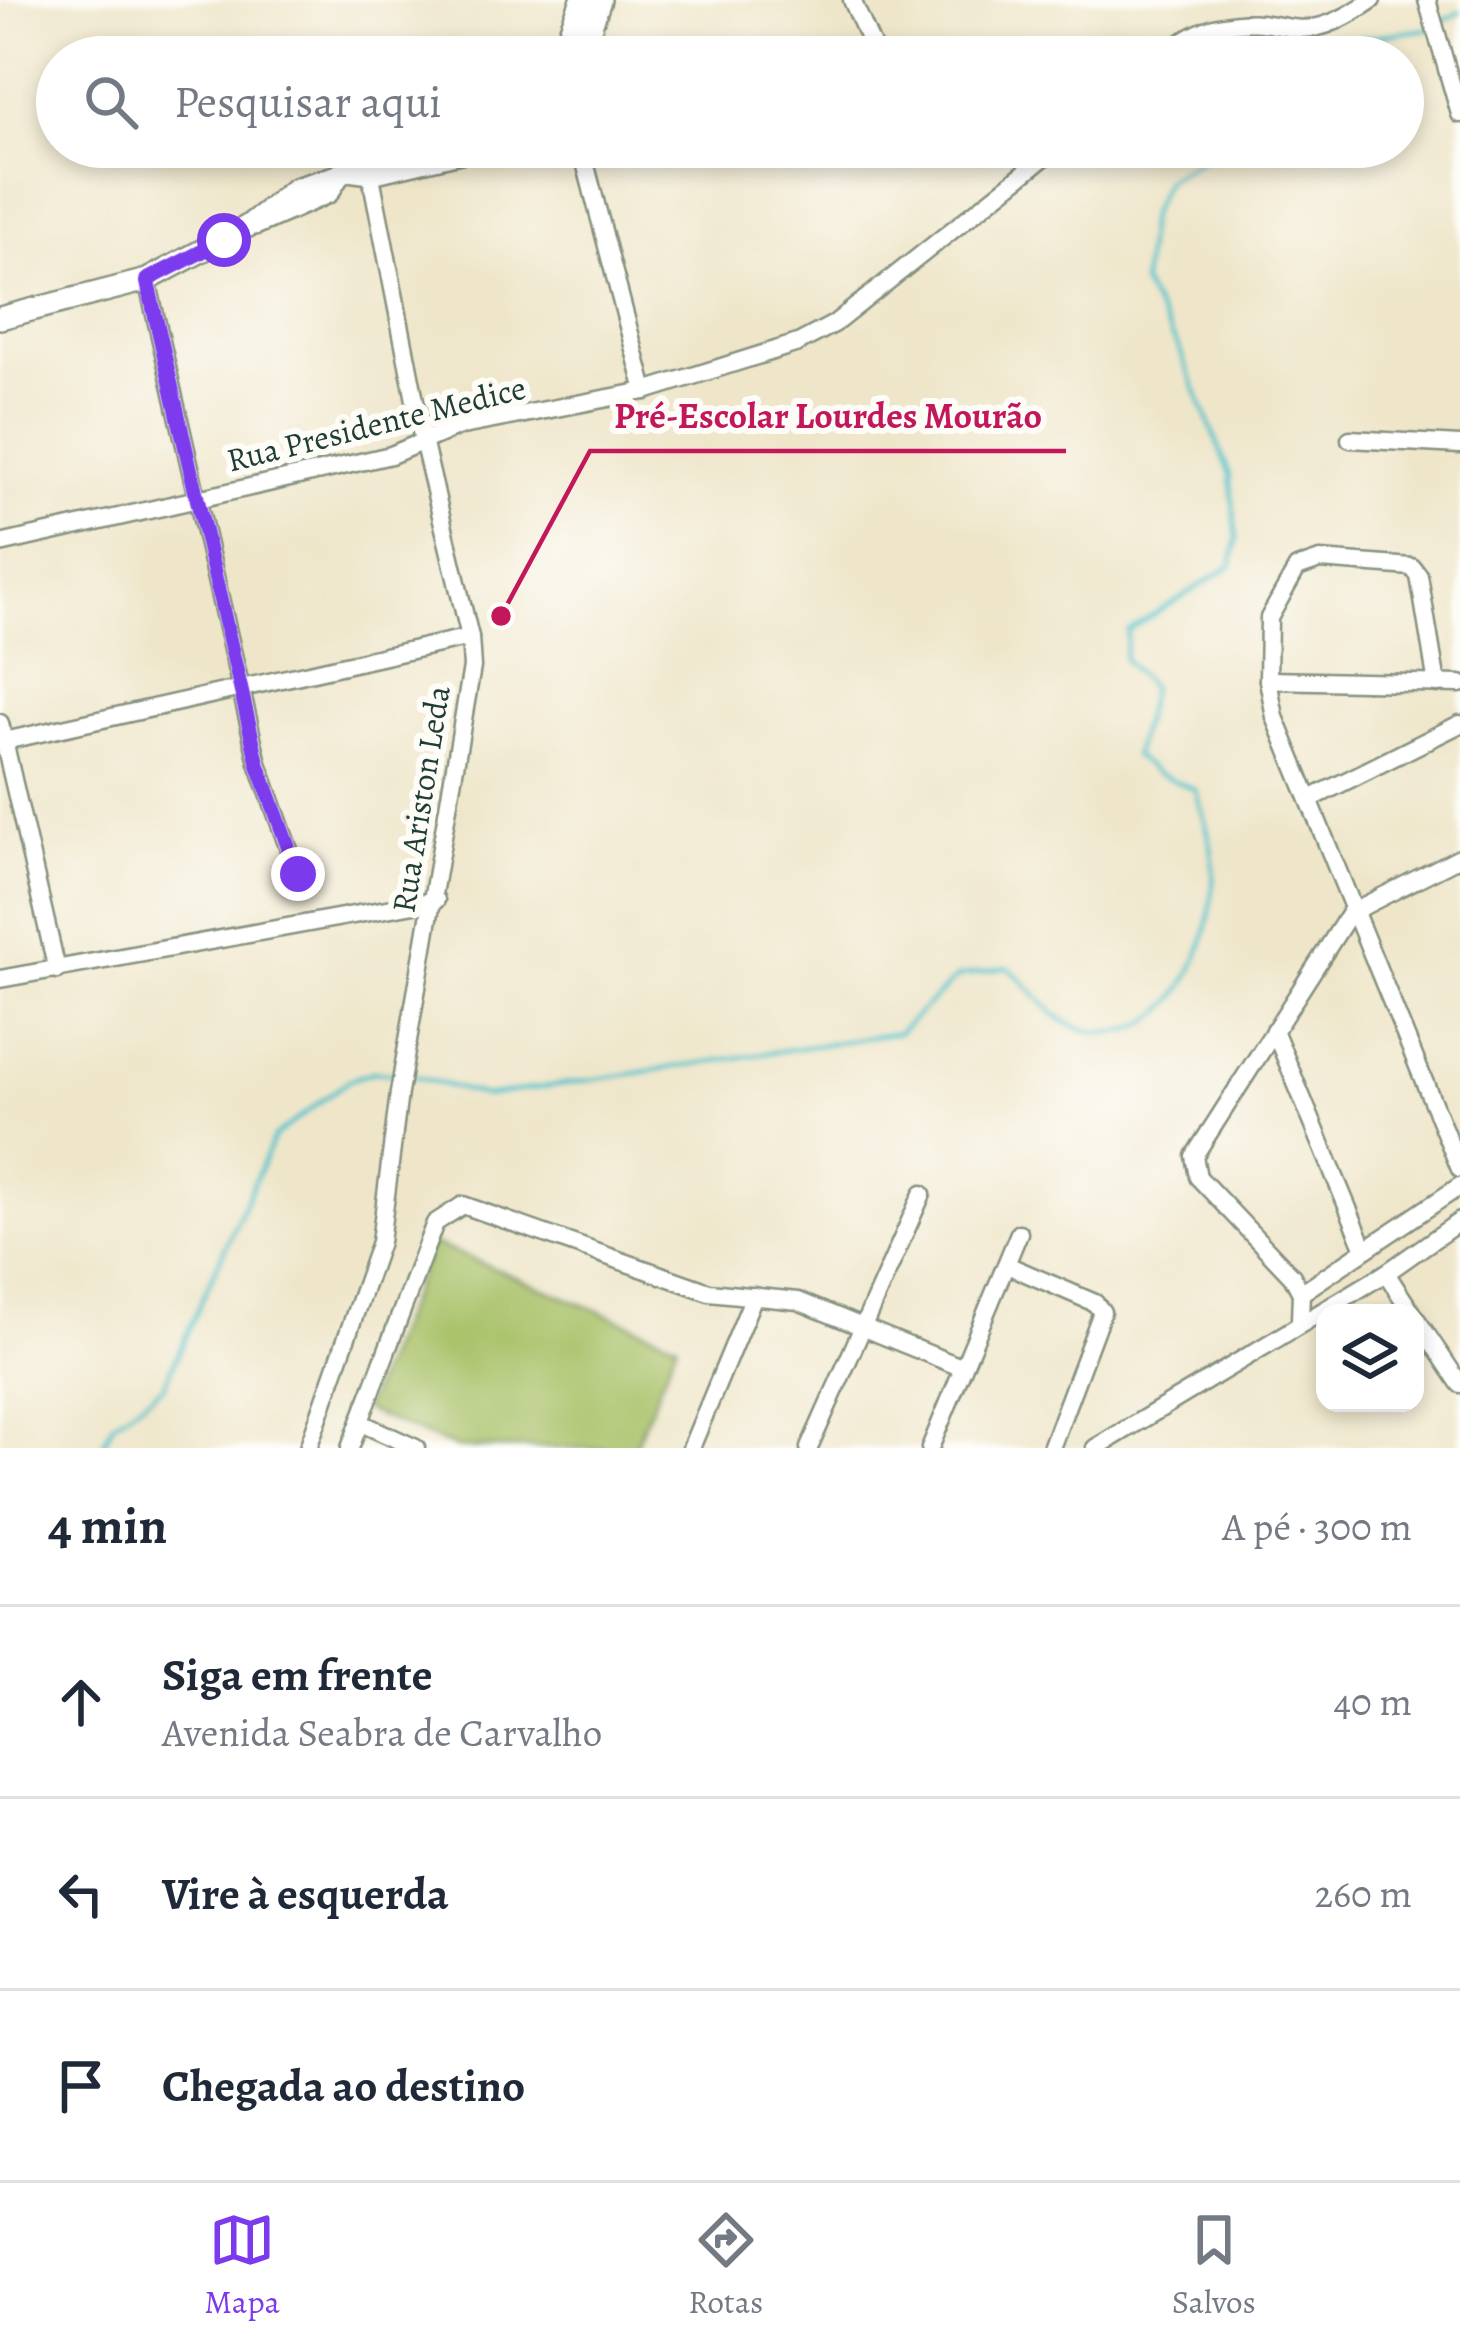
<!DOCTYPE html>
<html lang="pt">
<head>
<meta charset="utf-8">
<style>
  :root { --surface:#fff; --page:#f2f2f3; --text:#1f2937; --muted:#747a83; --line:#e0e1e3; --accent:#7c3aed }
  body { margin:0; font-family:Alegreya,serif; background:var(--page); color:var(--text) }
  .controls { position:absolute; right:36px; bottom:36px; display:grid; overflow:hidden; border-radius:24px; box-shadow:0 6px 18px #0003 }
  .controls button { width:108px; height:108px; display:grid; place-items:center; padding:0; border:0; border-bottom:3px solid var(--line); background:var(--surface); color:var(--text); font:60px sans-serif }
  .stop { position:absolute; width:36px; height:36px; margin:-27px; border:9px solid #7c3aed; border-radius:50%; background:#fff }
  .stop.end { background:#7c3aed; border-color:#fff; box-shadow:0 3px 12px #0008 }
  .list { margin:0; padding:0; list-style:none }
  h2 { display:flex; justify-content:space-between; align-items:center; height:156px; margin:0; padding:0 48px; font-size:51px }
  h2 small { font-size:39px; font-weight:400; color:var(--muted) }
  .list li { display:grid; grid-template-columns:78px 1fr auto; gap:36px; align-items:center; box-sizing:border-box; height:192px; padding:0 48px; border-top:3px solid var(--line) }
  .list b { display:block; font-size:45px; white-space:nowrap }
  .list p { margin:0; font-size:39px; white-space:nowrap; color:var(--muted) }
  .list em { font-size:39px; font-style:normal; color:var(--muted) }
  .icon { flex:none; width:66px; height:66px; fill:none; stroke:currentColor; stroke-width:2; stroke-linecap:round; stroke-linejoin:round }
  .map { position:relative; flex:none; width:1460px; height:1448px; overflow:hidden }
  .search { position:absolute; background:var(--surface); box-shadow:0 6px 18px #0003; left:36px; right:36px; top:36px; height:132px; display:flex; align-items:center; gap:30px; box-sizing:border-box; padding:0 42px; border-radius:66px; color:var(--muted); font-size:45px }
  .sheet { height:732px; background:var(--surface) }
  nav { display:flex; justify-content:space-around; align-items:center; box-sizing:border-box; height:168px; border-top:3px solid var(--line); background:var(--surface); font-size:33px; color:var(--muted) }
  nav a { display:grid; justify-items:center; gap:6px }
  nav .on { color:var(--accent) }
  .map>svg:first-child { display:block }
</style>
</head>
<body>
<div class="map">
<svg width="1460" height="1448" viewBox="0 0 1460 1448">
  <rect width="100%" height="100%" fill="#fdfcf7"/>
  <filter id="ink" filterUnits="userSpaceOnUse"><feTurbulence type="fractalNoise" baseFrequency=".00833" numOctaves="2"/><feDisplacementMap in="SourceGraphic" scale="24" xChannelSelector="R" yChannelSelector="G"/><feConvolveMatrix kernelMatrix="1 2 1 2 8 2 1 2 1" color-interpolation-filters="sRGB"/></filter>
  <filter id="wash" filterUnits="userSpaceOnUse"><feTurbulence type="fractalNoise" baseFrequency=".004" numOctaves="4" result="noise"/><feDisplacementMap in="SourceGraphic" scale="48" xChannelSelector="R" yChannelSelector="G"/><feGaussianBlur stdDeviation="2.7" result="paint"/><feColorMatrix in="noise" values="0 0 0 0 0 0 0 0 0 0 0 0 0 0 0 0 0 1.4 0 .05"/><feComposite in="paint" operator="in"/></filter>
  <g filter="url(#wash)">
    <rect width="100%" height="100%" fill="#efe6ca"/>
    <polygon fill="#a6bf64" stroke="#627e4c" stroke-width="3" points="432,1243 677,1343 634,1448 457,1448 364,1410"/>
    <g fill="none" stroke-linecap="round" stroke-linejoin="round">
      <g stroke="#55c2cb" stroke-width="4.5">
        <polyline points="1438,24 1460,12"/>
        <polyline points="1304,57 1360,38 1428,29"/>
        <path d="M410 1075 485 1096 898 1033 957 977 1007 967C1038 989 1049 1024 1091 1031 1184 1048 1221 923 1212 852 1209 831 1201 810 1196 790L1156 773 1134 756 1151 688 1124 659 1128 631 1232 565 1237 538 1230 475 1179 348 1142 284 1149 216 1166 180 1222 147"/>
        <polyline points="102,1448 113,1423 164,1386 274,1137 349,1080 373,1072 398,1074"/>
      </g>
    </g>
  </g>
  <g filter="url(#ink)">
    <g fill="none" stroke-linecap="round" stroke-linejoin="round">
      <g stroke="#87927f" stroke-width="21">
        <g id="minor">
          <polyline points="852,0 877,57"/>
          <polyline points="1427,0 1460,114"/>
          <path d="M1160 57C1178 45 1196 31 1218 26 1291 10 1291 56 1372 0"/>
          <polyline points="581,147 645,391"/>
          <polyline points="147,280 258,763 298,875"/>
          <polyline points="1350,439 1460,445"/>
          <polyline points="0,544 391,455 457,427 645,391 798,343 834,324 1057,147"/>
          <polyline points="1268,680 1460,684"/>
          <polyline points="1437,684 1419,576 1412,567 1320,560 1297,568 1269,618 1268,680 1275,717 1460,1169"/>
          <polyline points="0,723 57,970"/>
          <polyline points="0,742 470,637"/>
          <polyline points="1310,799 1460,724"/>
          <polyline points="0,979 436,900"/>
          <polyline points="1274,1030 1364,1247"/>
          <polyline points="1007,1265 1095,1303 1102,1312 1051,1448"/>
          <polyline points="1386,1273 1412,1313"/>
          <polyline points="1301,1293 1460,1186"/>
          <polyline points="1415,1317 1460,1384"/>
          <polyline points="1300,1320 1301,1293 1292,1276 1198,1177 1194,1156 1350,913 1460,857"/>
          <polyline points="361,1423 416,1448"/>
          <polyline points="308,1448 380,1242 399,1093 472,667 470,637 422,436 369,166"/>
          <polyline points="350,1448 435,1223 463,1205 709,1292 798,1301 963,1368"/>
          <polyline points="691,1448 754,1296"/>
          <polyline points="809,1448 922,1194"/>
          <polyline points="930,1448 1019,1233"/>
          <polyline points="1095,1448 1386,1273 1460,1221"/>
        </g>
      </g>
      <g stroke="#87927f" stroke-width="26">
        <g id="major">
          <polyline points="560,57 582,0"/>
          <polyline points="580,57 600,0"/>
          <polyline points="348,170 371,173 481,147"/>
          <polyline points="255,224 328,192 338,176"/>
          <polyline points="0,318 147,280 248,226 295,189 338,176 366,154 395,147"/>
        </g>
      </g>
      <use href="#minor" stroke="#fff" stroke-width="16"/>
      <use href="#major" stroke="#fff" stroke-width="21"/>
    </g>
  </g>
  <g fill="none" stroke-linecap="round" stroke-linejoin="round" filter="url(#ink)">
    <polyline stroke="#7c3aed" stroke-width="15" points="224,240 147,280 258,764 298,874"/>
  </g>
  <g text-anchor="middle" stroke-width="12" stroke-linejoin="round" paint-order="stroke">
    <g font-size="33" fill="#1f3d34" stroke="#fdfcf7">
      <text transform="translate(376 423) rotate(-14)" y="12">Rua Presidente Medice</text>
      <text transform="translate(420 799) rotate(-81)" y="12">Rua Ariston Leda</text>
    </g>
  </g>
  <path fill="none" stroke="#c2185b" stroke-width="4.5" d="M501 616L590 451H1066"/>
  <circle fill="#c2185b" stroke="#fdfcf7" stroke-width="4.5" cx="501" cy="616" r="12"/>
  <g font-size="36" text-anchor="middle" font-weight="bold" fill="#c2185b" stroke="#fdfcf7" stroke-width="12" stroke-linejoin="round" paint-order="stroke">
    <text x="828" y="428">Pré-Escolar Lourdes Mourão</text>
  </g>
</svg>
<div class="controls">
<button><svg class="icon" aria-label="layers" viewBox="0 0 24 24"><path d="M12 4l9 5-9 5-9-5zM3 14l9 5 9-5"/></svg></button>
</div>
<div class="stop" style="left:224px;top:240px"></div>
<div class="stop end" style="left:298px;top:874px"></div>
<div class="search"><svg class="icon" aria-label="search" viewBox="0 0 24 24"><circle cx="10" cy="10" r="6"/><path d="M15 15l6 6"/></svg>Pesquisar aqui</div>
</div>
<section class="sheet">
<h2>4 min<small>A pé · 300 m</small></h2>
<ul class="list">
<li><svg class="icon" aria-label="ahead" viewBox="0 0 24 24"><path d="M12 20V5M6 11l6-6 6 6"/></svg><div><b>Siga em frente</b><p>Avenida Seabra de Carvalho</p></div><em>40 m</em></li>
<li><svg class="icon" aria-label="left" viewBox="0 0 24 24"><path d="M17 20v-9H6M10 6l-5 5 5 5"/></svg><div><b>Vire à esquerda</b></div><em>260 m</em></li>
<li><svg class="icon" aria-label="arrive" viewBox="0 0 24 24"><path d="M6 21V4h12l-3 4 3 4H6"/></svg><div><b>Chegada ao destino</b></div></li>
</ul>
</section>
<nav>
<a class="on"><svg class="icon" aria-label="map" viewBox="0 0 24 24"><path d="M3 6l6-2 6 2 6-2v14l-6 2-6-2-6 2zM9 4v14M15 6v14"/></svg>Mapa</a>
<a><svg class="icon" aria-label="directions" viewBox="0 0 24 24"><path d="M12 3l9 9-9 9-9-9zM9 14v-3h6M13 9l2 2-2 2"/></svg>Rotas</a>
<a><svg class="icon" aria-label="saved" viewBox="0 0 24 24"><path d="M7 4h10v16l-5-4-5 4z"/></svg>Salvos</a>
</nav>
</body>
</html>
